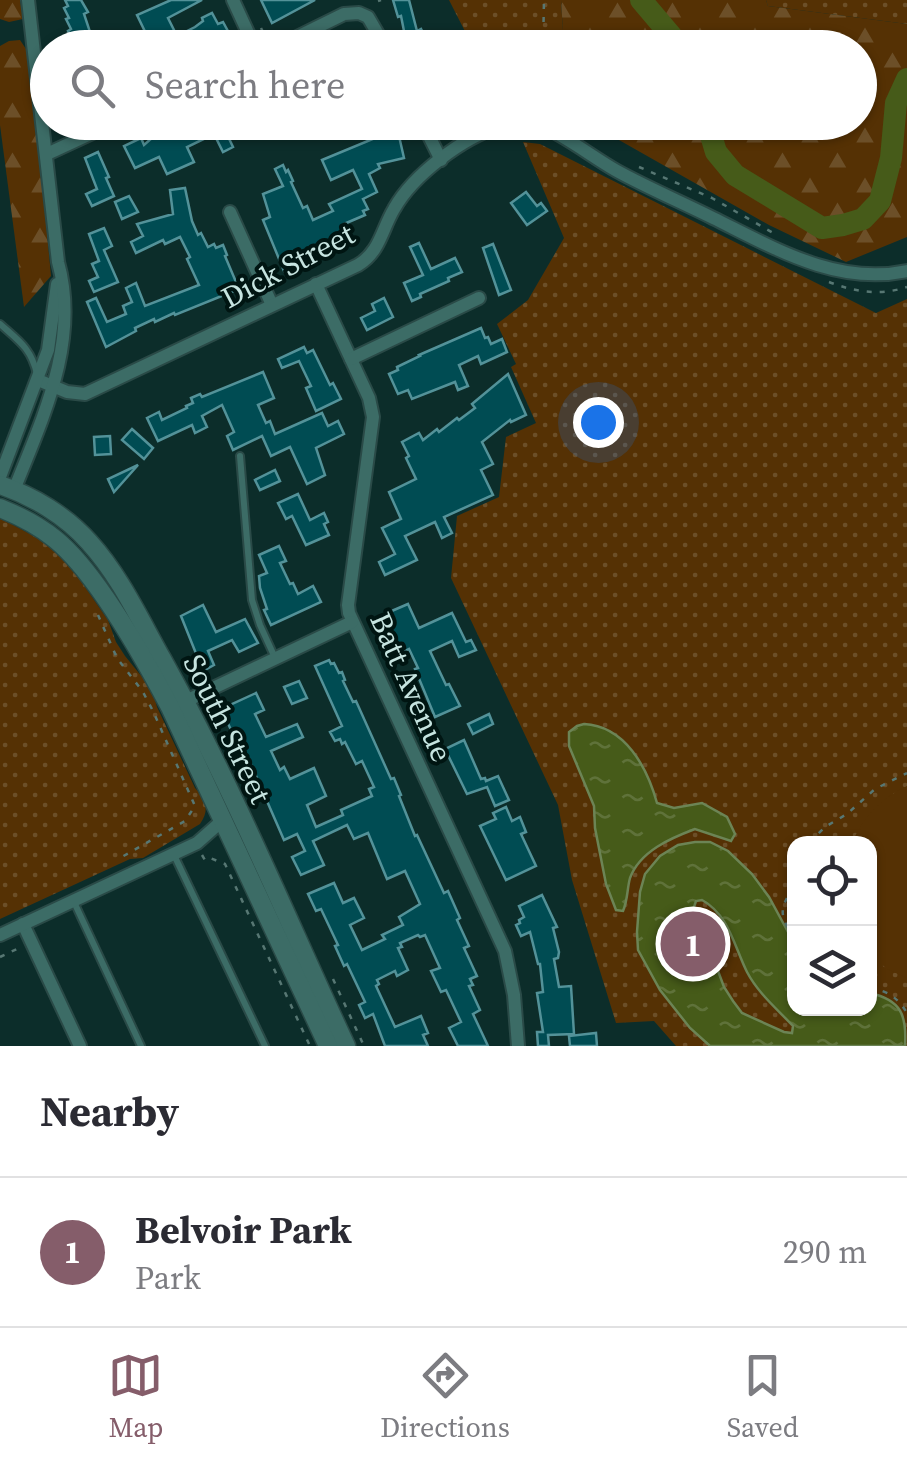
<!DOCTYPE html>
<html lang="en">
<head>
<meta charset="utf-8">
<style>
  :root { --surface:#fff; --page:#f7f7f7; --text:#2b2b33; --muted:#7c7c81; --line:#e1e1e2; --accent:#855d6a }
  body { margin:0; font-family:"Source Serif 4",serif; background:var(--page); color:var(--text) }
  .controls { position:absolute; right:30px; bottom:30px; display:grid; overflow:hidden; border-radius:20px; box-shadow:0 2px 8px #0004 }
  .controls button { width:90px; height:90px; display:grid; place-items:center; padding:0; border:0; border-bottom:2px solid var(--line); background:var(--surface); color:var(--text); font:50px sans-serif }
  .you { position:absolute; left:598px; top:422px; width:35px; height:35px; margin:-25px; border:8px solid #fff; border-radius:50%; background:#1a73e8; box-shadow:0 0 0 15px #1a73e833 }
  .badge { display:grid; place-items:center; width:65px; height:65px; border-radius:50%; background:var(--accent); color:#fff; font-size:32px; font-weight:700 }
  .pin { position:absolute; translate:-50% -50%; border:5px solid #fff; box-shadow:0 2px 10px #0006 }
  .list { margin:0; padding:0; list-style:none }
  h2 { display:flex; justify-content:space-between; align-items:center; height:130px; margin:0; padding:0 40px; font-size:42px }
  h2 small { font-size:32px; font-weight:400; color:var(--muted) }
  .list li { display:grid; grid-template-columns:65px 1fr auto; gap:30px; align-items:center; box-sizing:border-box; height:150px; padding:0 40px; border-top:2px solid var(--line) }
  .list b { display:block; font-size:38px; white-space:nowrap }
  .list p { margin:0; font-size:32px; white-space:nowrap; color:var(--muted) }
  .list em { font-size:32px; font-style:normal; color:var(--muted) }
  .icon { flex:none; width:55px; height:55px; fill:none; stroke:currentColor; stroke-width:2; stroke-linecap:round; stroke-linejoin:round }
  .map { position:relative; flex:none; width:907px; height:1046px; overflow:hidden }
  .search { position:absolute; background:var(--surface); box-shadow:0 2px 8px #0004; left:30px; right:30px; top:30px; height:110px; display:flex; align-items:center; gap:25px; box-sizing:border-box; padding:0 35px; border-radius:55px; color:var(--muted); font-size:38px }
  .sheet { height:280px; background:var(--surface) }
  nav { display:flex; justify-content:space-around; align-items:center; box-sizing:border-box; height:140px; border-top:2px solid var(--line); background:var(--surface); font-size:28px; color:var(--muted) }
  nav a { display:grid; justify-items:center; gap:5px }
  nav .on { color:var(--accent) }
  .map>svg:first-child { display:block }
</style>
</head>
<body>
<div class="map">
<svg width="907" height="1046" viewBox="0 0 907 1046">
  <defs>
    <pattern id="green-dots" width="8" height="8" patternUnits="userSpaceOnUse" patternTransform="scale(2.5)"><rect width="8" height="8" fill="#553104"/><path d="M2 2h.1M6 6h.1" fill="none" stroke="#6c4f28" stroke-width="1.8" stroke-linecap="round"/></pattern>
    <pattern id="forest-firs" width="22" height="20" patternUnits="userSpaceOnUse" patternTransform="scale(2.5)"><rect width="22" height="20" fill="#553104"/><path d="M5 1l3.5 6h-7zM16 11l3.5 6h-7z" fill="#6c4f28"/></pattern>
    <pattern id="water-ripples" width="26" height="14" patternUnits="userSpaceOnUse" patternTransform="scale(2.5)"><rect width="26" height="14" fill="#465b19"/><path d="M2 4q2-2 4 0t4 0M15 11q2-2 4 0t4 0" fill="none" stroke="#5f723a"/></pattern>
  </defs>
  <rect width="100%" height="100%" fill="#0c2d2a"/>
  <g fill="url(#green-dots)" fill-rule="evenodd">
    <polygon points="449,0 561,0 564,47 473,47"/>
    <polygon points="766,0 907,0 907,24 768,6"/>
    <path d="M523 142 540 144 876 313 907 299V1046H676L654 1021 616 1023 572 880 558 805 451 578 457 516 499 497 506 437 536 423 511 367 516 364 497 324 528 300 564 238ZM794 844H870V1008H794Z"/>
    <path d="M0 518 49 544 74 571 108 620 116 642 125 656 152 689 157 707 195 788C206 799 210 810 200 824L143 858 130 859 0 919Z"/>
  </g>
  <g fill="url(#forest-firs)">
    <polygon points="0,0 20,0 23,19 9,22 0,19"/>
    <polygon points="561,0 766,0 768,6 907,24 907,237 846,262 769,225 589,123 860,122 860,48 564,47"/>
    <polygon points="20,40 26,49 31,61 51,276 24,307 0,125 0,46 9,41"/>
  </g>
  <path fill="#553104" d="M907 786V978L887 969 870 954V844L852 843C864 816 881 799 907 786Z"/>
  <g fill="url(#water-ripples)" stroke="#6c8455" stroke-width="2.5" fill-rule="evenodd">
    <path d="M584 724C625 726 647 767 657 803L674 808 702 803 727 817 735 834 731 841 695 829C671 838 640 851 630 878 627 889 628 899 623 911L616 910 606 884 595 828 594 806 569 746V732L577 726Z"/>
    <path d="M695 842H710L728 851 752 874 769 897 794 943V1008H870V993C901 1000 907 1015 905 1046H710L690 1028 660 990 638 950 637 932 640 892 645 874 660 856 678 845ZM702 900C729 915 734 946 747 972 758 993 777 1009 793 1026L792 1033 784 1032 742 1013 733 1001 724 987 694 907 696 901Z"/>
  </g>
  <g fill="none" stroke-linecap="round" stroke-linejoin="round">
    <g stroke="#465b19" stroke-width="22">
      <polyline points="641,0 674,39 678,48"/>
      <polyline points="707,122 716,152 735,175 822,228 843,225 863,219 880,201 891,158 896,103 907,79"/>
    </g>
  </g>
  <g fill="#004c53" stroke="#539299" stroke-width="2.5">
    <polygon points="65,0 81,0 88,12 84,14 91,35 88,36 93,48 77,48 68,31 71,29 66,19 69,18 64,8 68,6"/>
    <polygon points="171,0 202,0 168,18 177,36 195,27 203,21 202,18 212,13 218,24 223,22 229,33 222,37 226,43 218,48 153,48 137,15"/>
    <polygon points="261,0 315,0 272,23"/>
    <polygon points="393,0 409,0 417,31 421,29 431,48 414,48 404,31 401,16 398,17"/>
    <polygon points="195,122 221,122 233,147 223,152 214,134 187,147 194,162 167,174 159,157 135,168 124,146 141,138 144,145 167,125 174,133"/>
    <polygon points="245,122 278,122 251,135"/>
    <polygon points="377,122 388,122 388,125 396,123 404,158 378,164 380,168 369,174 377,192 363,199 368,209 363,211 365,215 344,224 349,234 325,245 326,247 299,260 300,264 284,271 263,220 270,217 263,194 283,186 275,169 283,165 286,172 288,170 293,181 291,182 303,208 307,206 313,220 333,211 329,204 362,189 353,170 331,180 322,160 380,136"/>
    <polygon points="98,152 109,177 106,178 114,196 92,206 86,194 97,189 85,158"/>
    <polygon points="185,188 192,221 198,235 201,233 208,247 214,244 216,248 223,245 227,255 225,256 239,289 175,315 174,313 155,322 154,319 135,328 136,331 106,347 87,302 96,298 107,322 126,314 123,306 132,302 126,288 136,283 145,306 199,285 187,259 190,257 180,237 165,244 163,240 136,253 131,242 143,236 137,224 173,214 170,190"/>
    <polygon points="526,192 537,206 541,203 547,211 527,225 511,203"/>
    <polygon points="129,196 138,212 122,219 115,202"/>
    <polygon points="104,228 112,246 104,250 118,282 94,292 89,281 98,277 92,264 99,261 89,234"/>
    <polygon points="419,243 431,269 455,258 462,272 448,278 449,281 420,294 421,297 412,301 404,283 423,275 410,247"/>
    <polygon points="493,244 511,290 499,295 483,248"/>
    <polygon points="384,298 393,317 367,330 361,318 375,311 372,304"/>
    <polygon points="481,328 485,338 488,337 491,344 502,339 507,352 481,364 478,356 459,365 468,386 458,390 455,382 412,399 408,390 398,394 389,374 398,370 397,367 420,356 419,355"/>
    <polygon points="304,347 307,353 313,350 330,385 333,383 341,399 316,411 306,388 311,386 299,361 282,368 278,359"/>
    <polygon points="263,372 274,398 258,405 266,423 270,421 275,434 322,413 328,426 338,421 344,434 316,448 325,475 307,484 290,447 271,456 262,436 233,450 227,436 234,432 222,405 202,416 207,427 195,433 192,425 158,441 147,418 159,412 162,420 187,408 186,406 193,403 191,398 200,394 202,397"/>
    <polygon points="508,374 526,415 511,422 510,420 482,442 493,464 481,470 493,495 444,517 452,533 442,538 435,522 405,536 417,560 385,575 379,562 395,554 382,528 401,519 389,492 416,479 406,458 409,456 402,442 419,433 423,440 437,429 439,432 457,418 459,420 475,408 472,404"/>
    <polygon points="132,429 153,448 144,459 122,440"/>
    <polygon points="110,436 111,454 95,455 94,437"/>
    <polygon points="138,465 114,492 108,479"/>
    <polygon points="275,470 280,481 260,490 255,480"/>
    <polygon points="298,494 310,520 324,513 328,522 324,524 329,535 306,545 292,516 286,519 278,503"/>
    <polygon points="279,546 286,561 280,563 290,584 293,583 298,594 313,586 321,602 271,625 264,610 267,609 260,588 259,576 267,573 259,555"/>
    <polygon points="408,604 419,628 452,613 466,642 471,640 476,650 459,657 452,641 430,651 446,685 449,684 460,706 435,717 415,669 418,668 409,649 397,655 380,616"/>
    <polygon points="203,605 216,632 245,619 258,643 239,652 232,640 208,651 214,665 203,671 181,616"/>
    <polygon points="329,660 331,664 334,663 339,673 342,672 345,680 343,681 353,702 356,701 391,779 394,778 401,795 399,796 415,836 417,835 444,893 448,891 460,918 457,920 469,946 464,948 477,976 470,979 473,985 469,986 480,1010 473,1014 488,1046 458,1046 449,1028 461,1022 446,990 441,992 431,971 440,968 425,935 420,937 418,935 400,943 402,947 398,948 408,970 397,976 395,971 377,980 379,984 376,986 395,1027 421,1016 428,1033 423,1035 428,1046 385,1046 373,1014 365,1018 359,1005 365,1002 347,964 344,966 335,946 338,945 321,909 316,911 308,894 334,883 343,903 354,898 364,918 350,925 362,950 385,939 382,935 403,925 399,917 420,904 405,871 387,879 368,833 354,839 347,825 313,841 324,865 301,875 292,857 305,851 297,834 284,840 249,760 244,752 239,754 231,737 234,736 221,709 256,693 264,710 255,714 266,737 297,724 303,737 271,751 280,770 284,767 290,779 314,768 326,796 307,805 316,827 343,815 341,810 372,796 369,789 374,787 362,761 356,764 345,742 342,744 340,739 335,741 330,732 342,726 315,666"/>
    <polygon points="299,681 307,698 292,704 284,687"/>
    <polygon points="489,714 493,724 473,734 468,724"/>
    <polygon points="464,740 481,779 485,778 486,781 498,776 509,800 495,806 487,787 467,794 445,749"/>
    <polygon points="506,807 512,821 520,817 526,832 521,834 536,866 506,880 480,826 496,819 493,813"/>
    <polygon points="542,895 557,927 553,928 559,952 558,958 554,959 559,987 571,986 574,1034 548,1035 549,1046 538,1046 537,1032 543,1032 537,993 543,992 540,964 538,964 530,932 521,936 516,925 520,923 519,920 524,917 519,906"/>
    <polygon points="596,1033 597,1046 570,1046 569,1036"/>
  </g>
  <g fill="none" stroke-linecap="round" stroke-linejoin="round">
    <g stroke="#2a4a47" stroke-width="10">
      <g id="service">
        <path d="M0 324C19 341 31 348 37 374"/>
        <polyline points="240,456 252,600 260,625 276,660"/>
        <polyline points="174,855 265,1046"/>
        <polyline points="74,902 141,1046"/>
      </g>
    </g>
    <g stroke="#2a4a47" stroke-width="16">
      <g id="minor">
        <polyline points="233,0 255,48"/>
        <polyline points="275,48 344,14 359,13 368,17 386,48"/>
        <polyline points="422,122 441,160"/>
        <polyline points="47,154 116,122"/>
        <polyline points="230,212 272,305"/>
        <polyline points="316,284 369,398 373,417 348,605 349,613 505,951 514,995 518,1046"/>
        <polyline points="351,359 479,298"/>
        <path d="M38 380 67 392 85 394 358 265C380 252 382 229 394 209 413 175 463 137 501 126 511 123 528 120 538 124 565 135 592 157 617 171 648 188 681 202 713 218 774 248 837 286 907 271"/>
        <polyline points="0,477 48,350 57,284"/>
        <path d="M14 490C43 417 80 341 58 262L28 0"/>
        <polyline points="186,701 352,622"/>
        <polyline points="23,924 80,1046"/>
        <polyline points="0,935 197,843 223,820"/>
      </g>
    </g>
    <g stroke="#2a4a47" stroke-width="21">
      <g id="tertiary">
        <path d="M0 485C33 496 66 516 89 542 120 576 140 620 162 659 231 783 286 917 346 1046"/>
        <path d="M0 508C20 516 38 525 55 539 97 573 144 658 170 707L328 1046"/>
      </g>
    </g>
    <g stroke="#577773" stroke-width="2.5" stroke-dasharray="5 8" stroke-linecap="butt">
      <polyline points="378,1 381,0"/>
      <polyline points="261,28 266,38"/>
      <polyline points="543,48 544,0"/>
      <polyline points="639,167 712,198 775,234"/>
      <path d="M829 282C855 292 880 296 907 287"/>
      <polyline points="98,615 117,658 143,692 153,711 195,806 185,821 120,858"/>
      <polyline points="812,844 815,837 825,827 847,814 875,789 907,773"/>
      <polyline points="202,855 205,860 210,858 225,864 310,1046"/>
      <path d="M794 887C777 912 781 914 794 940"/>
      <polyline points="0,957 21,947"/>
      <polyline points="333,979 364,1046"/>
      <path d="M870 988C888 991 897 997 907 1013"/>
    </g>
    <use href="#service" stroke="#3c6c66" stroke-width="6"/>
    <use href="#minor" stroke="#3c6c66" stroke-width="12"/>
    <use href="#tertiary" stroke="#3c6c66" stroke-width="18"/>
  </g>
  <g text-anchor="middle" stroke-width="8" stroke-linejoin="round" paint-order="stroke">
    <g font-size="30" fill="#c6e4e0" stroke="#001512">
      <text transform="translate(288 266) rotate(-28)" y="10">Dick Street</text>
      <text transform="translate(411 687) rotate(66)" y="10">Batt Avenue</text>
      <text transform="translate(227 729) rotate(64)" y="10">South Street</text>
    </g>
  </g>
</svg>
<div class="controls">
<button><svg class="icon" aria-label="locate" viewBox="0 0 24 24"><circle cx="12" cy="12" r="6"/><path d="M12 2v4M12 18v4M2 12h4M18 12h4"/></svg></button>
<button><svg class="icon" aria-label="layers" viewBox="0 0 24 24"><path d="M12 4l9 5-9 5-9-5zM3 14l9 5 9-5"/></svg></button>
</div>
<div class="you"></div>
<div class="pin badge" style="left:693px;top:944px">1</div>
<div class="search"><svg class="icon" aria-label="search" viewBox="0 0 24 24"><circle cx="10" cy="10" r="6"/><path d="M15 15l6 6"/></svg>Search here</div>
</div>
<section class="sheet">
<h2>Nearby<small></small></h2>
<ul class="list">
<li><span class="badge">1</span><div><b>Belvoir Park</b><p>Park</p></div><em>290 m</em></li>
</ul>
</section>
<nav>
<a class="on"><svg class="icon" aria-label="map" viewBox="0 0 24 24"><path d="M3 6l6-2 6 2 6-2v14l-6 2-6-2-6 2zM9 4v14M15 6v14"/></svg>Map</a>
<a><svg class="icon" aria-label="directions" viewBox="0 0 24 24"><path d="M12 3l9 9-9 9-9-9zM9 14v-3h6M13 9l2 2-2 2"/></svg>Directions</a>
<a><svg class="icon" aria-label="saved" viewBox="0 0 24 24"><path d="M7 4h10v16l-5-4-5 4z"/></svg>Saved</a>
</nav>
</body>
</html>
